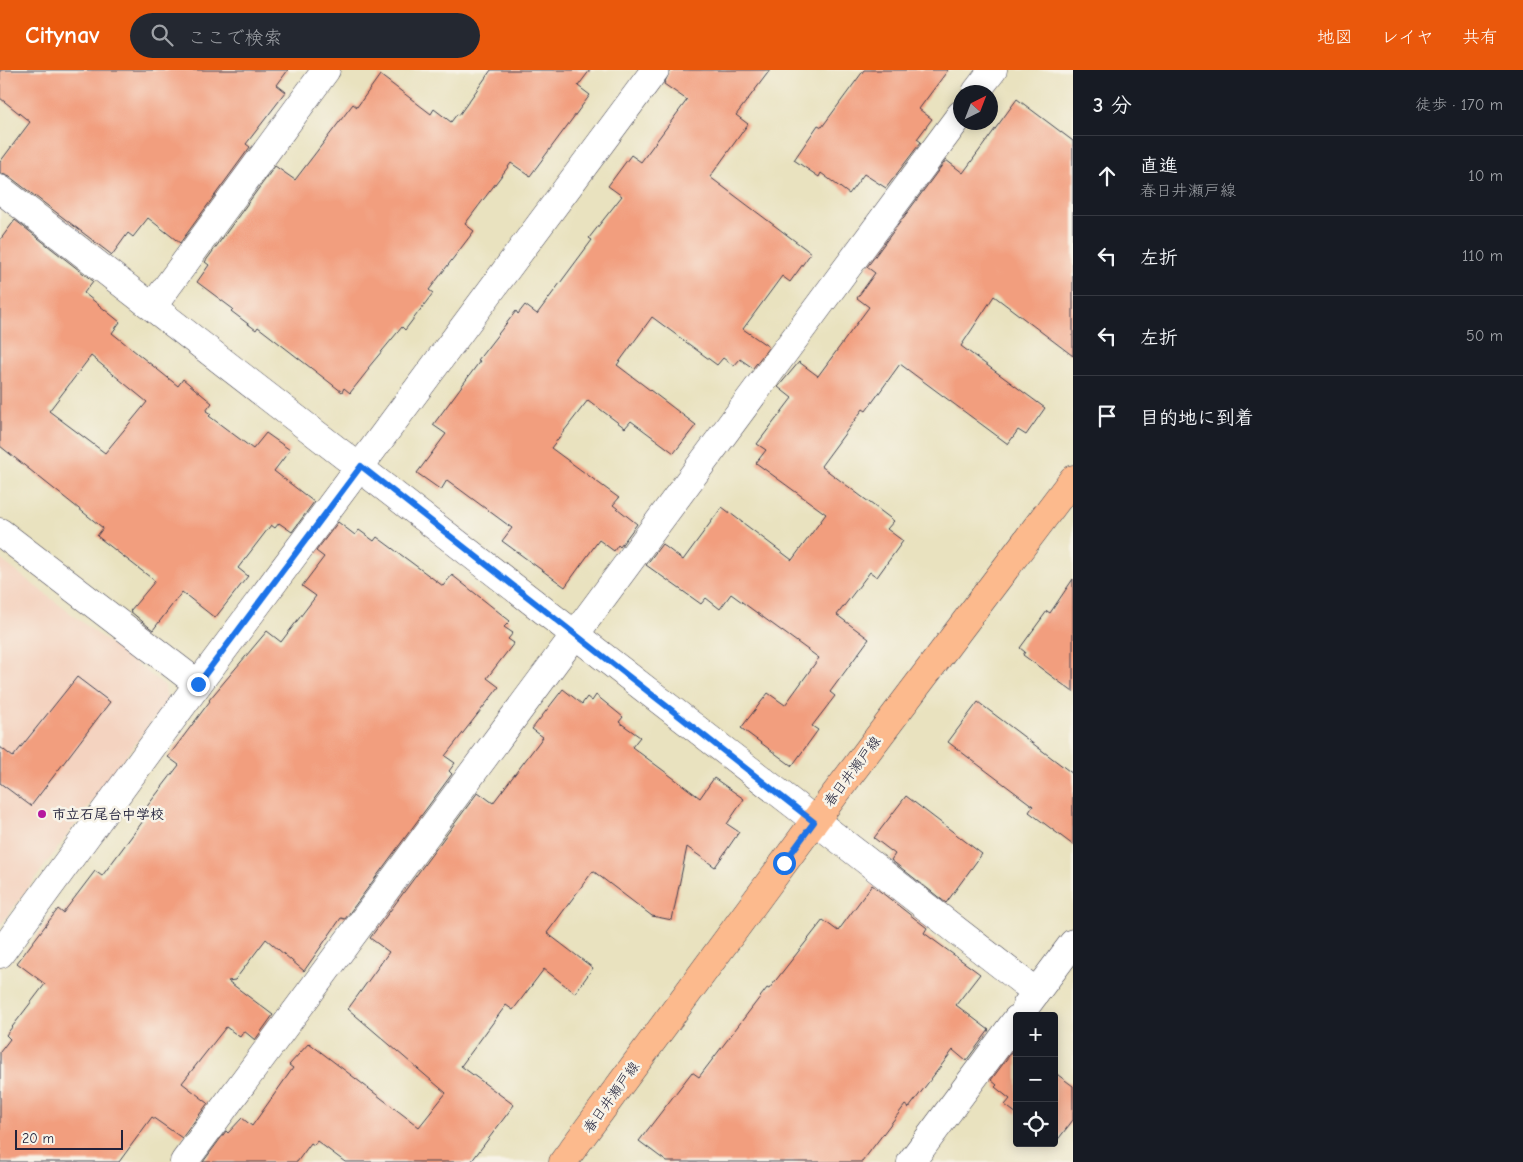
<!DOCTYPE html>
<html lang="ja">
<head>
<meta charset="utf-8">
<style>
  :root { --surface:#171b24; --page:#242831; --text:#f1f3f6; --muted:#9ea1a6; --line:#363941; --accent:#ea580c }
  body { margin:0; font-family:"Comic Neue","Klee One",sans-serif; background:var(--page); color:var(--text) }
  .controls { position:absolute; right:15px; bottom:15px; display:grid; overflow:hidden; border-radius:5px; box-shadow:0 2px 12px #0003 }
  .controls button { width:45px; height:45px; display:grid; place-items:center; padding:0; border:0; border-bottom:1px solid var(--line); background:var(--surface); color:var(--text); font:25px sans-serif }
  .compass { position:absolute; left:953px; top:15px; width:45px; height:45px; border-radius:50%; background:var(--surface); box-shadow:0 2px 12px #0003; rotate:42deg }
  .scale { position:absolute; left:15px; bottom:12px; width:108px; box-sizing:border-box; padding-left:5px; border:2px solid #22223b; border-top:0; font-size:14px; line-height:18px; white-space:nowrap; color:#22223b; -webkit-text-stroke:4px #f7f3e8; paint-order:stroke }
  .stop { position:absolute; width:15px; height:15px; margin:-11px; border:4px solid #1a73e8; border-radius:50%; background:#fff }
  .stop.end { background:#1a73e8; border-color:#fff; box-shadow:0 1px 5px #0008 }
  .list { margin:0; padding:0; list-style:none }
  h2 { display:flex; justify-content:space-between; align-items:center; height:65px; margin:0; padding:0 20px; font-size:21px }
  h2 small { font-size:16px; font-weight:400; color:var(--muted) }
  .list li { display:grid; grid-template-columns:32px 1fr auto; gap:15px; align-items:center; box-sizing:border-box; height:80px; padding:0 20px; border-top:1px solid var(--line) }
  .list b { display:block; font-size:19px; white-space:nowrap }
  .list p { margin:0; font-size:16px; white-space:nowrap; color:var(--muted) }
  .list em { font-size:16px; font-style:normal; color:var(--muted) }
  .icon { flex:none; width:28px; height:28px; fill:none; stroke:currentColor; stroke-width:2; stroke-linecap:round; stroke-linejoin:round }
  .map { position:relative; flex:none; width:1073px; height:1092px; overflow:hidden }
  header { display:flex; align-items:center; gap:30px; box-sizing:border-box; height:70px; padding:0 25px; background:var(--accent); color:#fff }
  header strong { font-size:24px }
  nav { display:flex; gap:28px; margin-inline-start:auto; font-size:18px }
  .search { width:350px; height:45px; background:var(--page); display:flex; align-items:center; gap:12px; box-sizing:border-box; padding:0 18px; border-radius:28px; color:var(--muted); font-size:19px }
  main { display:flex }
  aside { flex:1; background:var(--surface) }
  .map>svg:first-child { display:block }
</style>
</head>
<body>
<header>
<strong>Citynav</strong>
<div class="search"><svg class="icon" aria-label="search" viewBox="0 0 24 24"><circle cx="10" cy="10" r="6"/><path d="M15 15l6 6"/></svg>ここで検索</div>
<nav><a>地図</a><a>レイヤ</a><a>共有</a></nav>
</header>
<main>
<div class="map">
<svg width="1073" height="1092" viewBox="0 0 1073 1092">
  <rect width="100%" height="100%" fill="#f7f3e8"/>
  <filter id="ink" filterUnits="userSpaceOnUse"><feTurbulence type="fractalNoise" baseFrequency=".02" numOctaves="2"/><feDisplacementMap in="SourceGraphic" scale="10" xChannelSelector="R" yChannelSelector="G"/><feConvolveMatrix kernelMatrix="1 2 1 2 8 2 1 2 1" color-interpolation-filters="sRGB"/></filter>
  <filter id="wash" filterUnits="userSpaceOnUse"><feTurbulence type="fractalNoise" baseFrequency=".0096" numOctaves="4" result="noise"/><feDisplacementMap in="SourceGraphic" scale="20" xChannelSelector="R" yChannelSelector="G"/><feGaussianBlur stdDeviation="1.12" result="paint"/><feColorMatrix in="noise" values="0 0 0 0 0 0 0 0 0 0 0 0 0 0 0 0 0 1.4 0 .05"/><feComposite in="paint" operator="in"/></filter>
  <g filter="url(#wash)">
    <rect width="100%" height="100%" fill="#e9e2bf"/>
    <polygon fill="#f4d3c0" points="0,489 165,616 167,631 0,856"/>
    <g id="blocks">
      <g fill="#f29e7e" fill-rule="evenodd">
        <polygon points="0,0 288,0 277,15 286,22 246,74 250,77 180,173 148,148 133,167 128,163 112,185 10,107 0,103 0,92 30,52 0,28"/>
        <polygon points="491,0 590,0 578,16 590,25 530,106 511,93 465,154 474,161 429,220 433,223 405,260 402,257 368,298 369,299 350,323 344,318 342,322 258,257 256,260 231,241 233,239 197,212 209,195 205,192 275,96 295,110 353,34 357,37 380,5 431,44 434,39 451,52 457,44 459,45"/>
        <polygon points="670,0 770,0 736,45 748,54 710,107 811,183 790,212 782,206 743,259 769,277 753,298 740,289 734,296 723,288 717,295 652,247 617,295 696,355 674,383 631,351 625,358 588,330 551,378 619,428 613,435 637,454 620,477 618,475 614,481 599,470 565,517 502,471 512,458 447,410 441,420 417,403 446,364 433,355 480,291 478,290 516,241 518,244 525,235 537,244 592,170 589,168 622,126 608,116 631,85 641,92 687,30 664,14"/>
        <polygon points="864,0 948,0 919,39 932,49 917,69 921,72 886,118 864,104 849,124 821,103 819,107 794,90 818,55 822,57"/>
        <polygon points="1017,29 1073,71 1073,286 994,226 961,276 1045,338 1026,365 1018,360 1008,374 900,294 866,341 863,339 821,396 894,451 887,459 903,471 877,507 870,502 837,545 869,569 830,622 835,626 812,656 818,660 792,696 741,658 768,623 785,635 819,588 731,524 720,539 706,528 701,534 646,495 662,474 683,490 722,437 792,490 826,444 756,393 766,380 757,374 792,328 778,317 799,292 818,306 869,237 857,228 875,203 867,197 946,90 963,103"/>
        <path d="M15 150 93 211 84 223 120 252 112 263 178 316 183 309 212 333 206 341 211 344 209 346 253 379 266 363 290 380 274 401 314 432 292 462 279 453 275 458 271 455 238 498 248 506 215 548 182 522 153 560 149 557 130 541 155 511 97 466 103 458 0 376V170ZM91 286 147 332 105 383 49 341Z"/>
        <polygon points="338,452 355,465 359,460 374,471 377,467 443,516 452,505 510,551 504,557 513,563 508,569 514,573 487,608 499,617 445,686 455,693 449,701 452,704 345,849 341,848 304,901 266,869 235,910 228,911 273,945 255,970 244,961 240,967 226,957 182,1013 208,1033 182,1068 152,1047 119,1092 0,1092 0,982 10,969 6,965 45,914 17,893 58,839 63,843 95,801 102,806 149,743 145,739 179,695 168,687 210,631 209,630 267,561 281,572 316,526 302,516 324,487 316,481"/>
        <polygon points="1073,509 1073,622 1023,585 1025,582 1020,578 1047,541 1050,543"/>
        <polygon points="77,607 110,632 31,736 0,713 0,677 13,687"/>
        <polygon points="563,619 582,634 587,627 592,631 596,625 623,647 619,652 640,667 632,677 700,728 714,708 744,729 727,754 739,762 715,797 687,777 672,850 652,846 593,801 547,863 593,898 575,923 544,899 513,940 506,935 461,996 514,1035 471,1092 345,1092 317,1071 314,1075 311,1073 297,1092 203,1092 226,1061 228,1063 242,1048 252,1056 293,998 289,995 309,973 419,1057 446,1023 348,939 389,882 370,868 478,722 493,733 543,667 532,659"/>
        <polygon points="978,632 1073,704 1073,775 1029,742 1033,736 948,672"/>
        <polygon points="906,726 982,784 946,833 891,790 895,784 874,768"/>
        <polygon points="872,815 927,858 924,863 980,904 956,935 989,960 966,991 953,980 909,1038 905,1035 862,1092 667,1092 639,1071 692,1002 699,1007 767,918 769,919 823,850 838,861"/>
        <polygon points="1014,979 1017,981 1017,1044 1005,1035 1010,1029 995,1017 997,1015 991,1010"/>
        <polygon points="1054,1002 1073,1016 1073,1050 1056,1072"/>
      </g>
    </g>
  </g>
  <g filter="url(#ink)">
    <use href="#blocks" fill-opacity="0" stroke="#403f4f" stroke-width="1"/>
    <g fill="none" stroke-linecap="round" stroke-linejoin="round">
      <g stroke="#403f4f" stroke-width="29">
        <g id="minor">
          <polyline points="976,22 993,0"/>
          <path d="M0 119C347 385 690 656 1036 922"/>
          <polyline points="153,236 326,0"/>
          <polyline points="0,462 198,614"/>
          <polyline points="0,884 198,614 655,0"/>
          <polyline points="1026,936 1073,873"/>
          <polyline points="184,1092 961,44"/>
          <polyline points="911,1092 1017,949"/>
        </g>
      </g>
      <g stroke="#403f4f" stroke-width="29">
        <polyline id="major" points="563,1092 814,752 1073,409"/>
      </g>
      <use href="#minor" stroke="#fff" stroke-width="28"/>
      <use href="#major" stroke="#fcba8d" stroke-width="28"/>
    </g>
  </g>
  <g fill="none" stroke-linecap="round" stroke-linejoin="round" filter="url(#ink)">
    <polyline stroke="#1a73e8" stroke-width="6" points="198,614 361,396 814,752 784,793"/>
  </g>
  <circle fill="#b5179e" stroke="#f7f3e8" stroke-width="2" cx="42" cy="744" r="5"/>
  <g text-anchor="middle" stroke-width="5" stroke-linejoin="round" paint-order="stroke">
    <g font-size="14" fill="#22223b" stroke="#f7f3e8">
      <text transform="translate(852 701) rotate(-53)" y="5">春日井瀬戸線</text>
      <text transform="translate(611 1027) rotate(-54)" y="5">春日井瀬戸線</text>
    </g>
    <g font-size="14" font-weight="bold" fill="#22223b" stroke="#f7f3e8" text-anchor="start">
      <text x="52" y="749">市立石尾台中学校</text>
    </g>
  </g>
</svg>
<div class="controls">
<button>+</button>
<button>−</button>
<button><svg class="icon" aria-label="locate" viewBox="0 0 24 24"><circle cx="12" cy="12" r="6"/><path d="M12 2v4M12 18v4M2 12h4M18 12h4"/></svg></button>
</div>
<svg class="compass" viewBox="-18 -18 36 36"><path d="M0-13l5 13h-10z" fill="#e53935"/><path d="M0 13l5-13h-10z" fill="#9ea1a6"/></svg>
<div class="scale">20 m</div>
<div class="stop" style="left:784px;top:793px"></div>
<div class="stop end" style="left:198px;top:614px"></div>
</div>
<aside>
<h2>3 分<small>徒歩 · 170 m</small></h2>
<ul class="list">
<li><svg class="icon" aria-label="ahead" viewBox="0 0 24 24"><path d="M12 20V5M6 11l6-6 6 6"/></svg><div><b>直進</b><p>春日井瀬戸線</p></div><em>10 m</em></li>
<li><svg class="icon" aria-label="left" viewBox="0 0 24 24"><path d="M17 20v-9H6M10 6l-5 5 5 5"/></svg><div><b>左折</b></div><em>110 m</em></li>
<li><svg class="icon" aria-label="left" viewBox="0 0 24 24"><path d="M17 20v-9H6M10 6l-5 5 5 5"/></svg><div><b>左折</b></div><em>50 m</em></li>
<li><svg class="icon" aria-label="arrive" viewBox="0 0 24 24"><path d="M6 21V4h12l-3 4 3 4H6"/></svg><div><b>目的地に到着</b></div></li>
</ul>
</aside>
</main>
</body>
</html>
